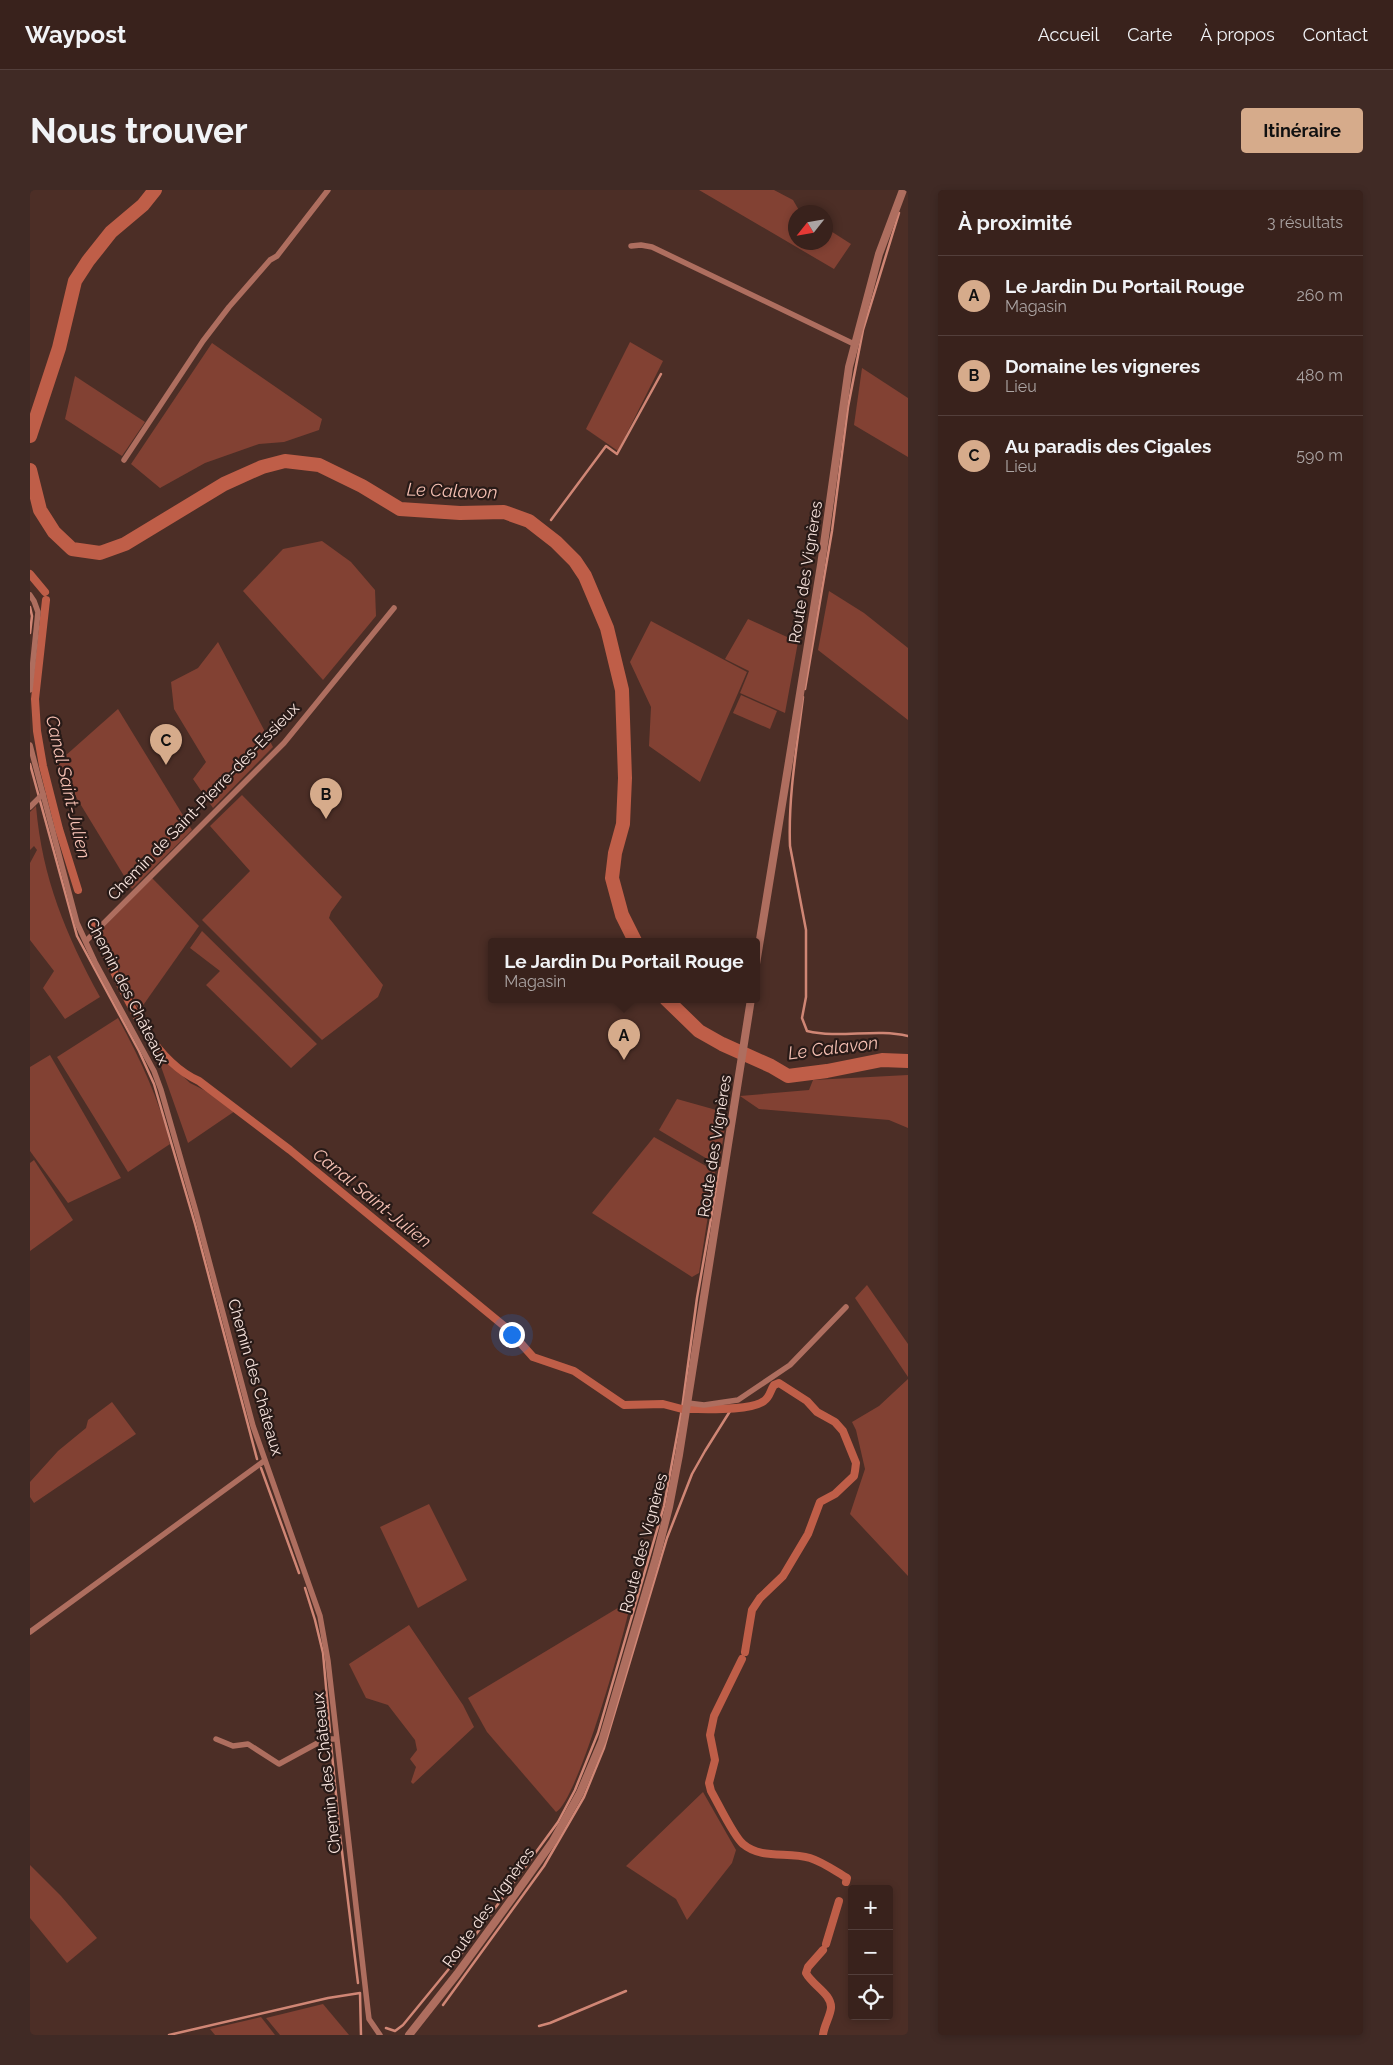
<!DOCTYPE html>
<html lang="fr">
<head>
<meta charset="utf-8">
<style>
  :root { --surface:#39221c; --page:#402a25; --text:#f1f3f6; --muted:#aba4a3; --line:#533f3b; --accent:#d6ab8b }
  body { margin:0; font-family:Raleway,sans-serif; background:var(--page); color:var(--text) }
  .controls { position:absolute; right:15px; bottom:15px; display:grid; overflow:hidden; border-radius:5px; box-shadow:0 2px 8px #0003 }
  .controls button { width:45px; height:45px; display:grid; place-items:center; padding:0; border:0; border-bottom:1px solid var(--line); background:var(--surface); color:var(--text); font:25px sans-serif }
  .compass { position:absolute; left:758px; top:15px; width:45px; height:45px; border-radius:50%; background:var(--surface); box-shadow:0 2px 8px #0003; rotate:239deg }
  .you { position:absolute; left:481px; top:1144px; width:18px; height:18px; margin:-12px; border:4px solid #fff; border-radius:50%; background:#1a73e8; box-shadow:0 0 0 8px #1a73e833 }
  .badge { display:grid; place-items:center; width:32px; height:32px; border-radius:50%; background:var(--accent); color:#111; font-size:16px; font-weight:700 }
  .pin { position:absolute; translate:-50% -41px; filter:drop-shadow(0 1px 2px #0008) }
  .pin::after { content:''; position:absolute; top:26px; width:18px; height:15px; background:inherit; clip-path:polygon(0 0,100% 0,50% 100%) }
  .popup { position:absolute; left:458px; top:748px; width:272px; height:65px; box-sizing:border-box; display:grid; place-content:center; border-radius:5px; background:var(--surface); filter:drop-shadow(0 1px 4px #0005); font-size:16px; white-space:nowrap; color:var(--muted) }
  .popup b { font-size:19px; color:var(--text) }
  .popup::after { content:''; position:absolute; left:50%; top:100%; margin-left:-10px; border:10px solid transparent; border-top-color:var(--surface) }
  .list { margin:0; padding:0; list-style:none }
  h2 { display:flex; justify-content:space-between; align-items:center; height:65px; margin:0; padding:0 20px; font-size:21px }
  h2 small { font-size:16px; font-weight:400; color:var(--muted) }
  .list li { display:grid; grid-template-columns:32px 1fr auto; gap:15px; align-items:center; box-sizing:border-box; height:80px; padding:0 20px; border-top:1px solid var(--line) }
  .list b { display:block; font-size:19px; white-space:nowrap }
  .list p { margin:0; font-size:16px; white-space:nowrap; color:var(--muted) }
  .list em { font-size:16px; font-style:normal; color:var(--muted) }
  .icon { flex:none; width:28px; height:28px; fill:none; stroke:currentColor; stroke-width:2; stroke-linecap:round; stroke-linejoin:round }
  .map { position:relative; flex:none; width:878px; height:1845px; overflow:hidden; border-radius:5px }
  header { display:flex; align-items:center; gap:30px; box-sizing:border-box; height:70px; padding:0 25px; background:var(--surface); border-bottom:1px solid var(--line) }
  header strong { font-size:24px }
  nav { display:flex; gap:28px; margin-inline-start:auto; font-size:18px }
  .intro { display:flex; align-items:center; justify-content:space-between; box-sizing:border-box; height:120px; padding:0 30px }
  h1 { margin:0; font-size:35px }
  .button { padding:12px 22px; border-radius:5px; background:var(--accent); color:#111; font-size:18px; font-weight:700 }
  main { display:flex; gap:30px; padding:0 30px }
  aside { flex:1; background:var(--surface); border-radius:5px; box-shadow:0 2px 8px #0003 }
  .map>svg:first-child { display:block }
</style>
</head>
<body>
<header>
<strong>Waypost</strong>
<nav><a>Accueil</a><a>Carte</a><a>À propos</a><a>Contact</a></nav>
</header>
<div class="intro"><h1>Nous trouver</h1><a class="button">Itinéraire</a></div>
<main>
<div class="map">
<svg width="878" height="1845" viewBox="0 0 878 1845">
  <rect width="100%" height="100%" fill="#4c2e26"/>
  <g fill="#824133">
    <polygon points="669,0 744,0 763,10 770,22 766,22 766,52 796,52 796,38 821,54 804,79"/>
    <polygon points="600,152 633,171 588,261 556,239"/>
    <polygon points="182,153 292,229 289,240 254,252 229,254 175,273 130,298 101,274"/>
    <polygon points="832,178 878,208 878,267 824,235"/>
    <polygon points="45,186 115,232 92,266 35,229"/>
    <polygon points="292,351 321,372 345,400 346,426 293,490 213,401 253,359"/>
    <polygon points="799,401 834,423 878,458 878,530 788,460"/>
    <polygon points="718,429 768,452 755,523 710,503 719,481 695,469"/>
    <polygon points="621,431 717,482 670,592 619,556 621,517 600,472"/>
    <polygon points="188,452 243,557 183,618 163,589 176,572 144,519 141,492 168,478"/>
    <polygon points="711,505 747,521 740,539 703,523"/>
    <polygon points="88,519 162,640 102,699 26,574"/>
    <polygon points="212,605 312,707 301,722 299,728 353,795 348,807 292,850 172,730 220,681 180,636"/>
    <path d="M6 616C12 688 36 745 70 807L35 829 13 798 24 781 0 750V673L7 660 4 656 0 660V622Z"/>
    <polygon points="122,688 169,736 109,821 69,742"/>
    <polygon points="172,741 287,854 261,878 176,795 190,781 160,758"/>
    <path d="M88 828C110 869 129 908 140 954L98 982 27 867Z"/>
    <polygon points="20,865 91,988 38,1013 0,961 0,877"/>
    <polygon points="132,866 160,893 184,905 205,921 158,953 128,868"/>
    <polygon points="878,885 878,938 859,930 729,919 710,906 779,900 783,890"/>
    <polygon points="647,909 697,923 689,976 629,940"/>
    <polygon points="624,947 685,981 669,1083 662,1087 562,1023"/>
    <polygon points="4,970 43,1030 0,1061 0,973"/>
    <polygon points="837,1095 878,1154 878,1187 825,1108"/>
    <polygon points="878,1189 878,1386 820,1324 835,1279 826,1240 822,1232 849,1216"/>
    <polygon points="82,1212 106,1244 4,1313 0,1307 0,1292 28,1261 56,1238 58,1230"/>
    <polygon points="399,1314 437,1390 388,1418 350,1337"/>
    <path d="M601 1410C596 1440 547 1612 526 1622L457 1542 438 1508Z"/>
    <polygon points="379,1435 433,1515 444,1537 383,1594 381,1592 386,1577 380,1569 387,1560 385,1550 358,1515 336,1508 319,1474"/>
    <polygon points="673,1602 706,1660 702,1673 657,1730 646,1709 596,1676"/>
    <polygon points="0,1675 31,1706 67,1748 37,1773 0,1728"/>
    <polygon points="293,1814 319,1845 250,1845 236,1828"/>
    <polygon points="231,1827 245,1845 185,1845 180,1839"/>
  </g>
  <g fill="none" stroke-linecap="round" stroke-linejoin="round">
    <g stroke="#d08675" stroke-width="2.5">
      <polyline points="521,330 576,256 587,264 631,184"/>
      <polyline points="0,417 2,426 0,443"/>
      <polyline points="775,499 802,341 818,217 833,140 869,23"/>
      <path d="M773 507C767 556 758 607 760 656L776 740V807L772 828 777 841C810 849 845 838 878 846"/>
      <polyline points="0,574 47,746 109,861 124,894 165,1034 227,1269"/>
      <polyline points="231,1278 269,1383"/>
      <polyline points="275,1398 285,1430 293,1463 300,1542"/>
      <polyline points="301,1554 309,1635"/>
      <polyline points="310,1645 328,1793"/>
      <polyline points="413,1815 514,1676 554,1607 574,1558 637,1348 662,1284 675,1261 702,1218"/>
      <polyline points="509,1836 520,1833 596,1801"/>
      <polyline points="356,1838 365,1841 373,1835 436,1758 528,1632 545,1600 568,1543 634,1316 652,1219 667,1108 690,978"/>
      <polyline points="139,1845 298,1808 330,1803 331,1845"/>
    </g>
    <g stroke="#bf5e48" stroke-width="8">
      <polyline points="0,384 15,402"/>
      <polyline points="16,410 5,509 7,541 13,576 29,639 48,700"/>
      <polyline points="61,733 63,740"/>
      <path d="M67 746C91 794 117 868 169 891L260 960 479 1140 503 1167 544 1181 594 1215 633 1214 652 1219"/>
      <path d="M660 1219C677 1219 721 1221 734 1211 740 1207 740 1201 744 1195L749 1193 777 1211 787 1222 805 1232 813 1241 826 1273 825 1281 824 1286 805 1304 790 1312 778 1344 753 1386 730 1408 722 1420 715 1462"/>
      <path d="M712 1469 684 1526 680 1545 685 1570 679 1593 681 1601C688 1613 704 1647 713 1654 732 1670 758 1661 780 1668 793 1672 805 1681 817 1688L816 1692"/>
      <polyline points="796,1754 809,1711"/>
      <path d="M793 1845C794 1835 800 1827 801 1818 802 1804 782 1795 776 1783L778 1777 793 1760"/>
    </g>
    <g stroke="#bf5e48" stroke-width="14">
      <polyline points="0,246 29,158 45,91 58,71 81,42 113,15 125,0"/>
      <polyline points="0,280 10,320 24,342 42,359 70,363 95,354 194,294 232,277 255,271 289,275 332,296 370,319 430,323 474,322 499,331 526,352 545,371 555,386 577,438 592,500 595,588 593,634 585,663 582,688 592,725 605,751"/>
      <polyline points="636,809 669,841 692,854 741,876 758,886 797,881 852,870 878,871"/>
    </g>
    <g stroke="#ae6e5f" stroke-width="5.5">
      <polyline points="601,56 611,55 622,57 824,154"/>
      <polyline points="94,270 173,151 199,117 240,70 247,66 298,0"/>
      <polyline points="0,405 4,411 8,422 0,500"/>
      <polyline points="0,555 47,733 65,772 124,881 131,900 166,1022 223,1236 290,1426 298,1471 338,1821 339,1829 350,1845"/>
      <polyline points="0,617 13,604"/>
      <polyline points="56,751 254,553 364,418"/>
      <polyline points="658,1213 674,1215 708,1210 760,1175 816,1117"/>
      <polyline points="0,1442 234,1271"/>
      <polyline points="186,1549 203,1556 218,1554 249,1574 295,1549 306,1549"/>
    </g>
    <g stroke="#ae6e5f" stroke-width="8">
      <polyline points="726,774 791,375 819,177 849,64 873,0"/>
      <polyline points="379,1845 427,1784 494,1692 523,1651 550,1603 572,1551 580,1524 626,1368 639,1317 649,1265 721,809"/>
    </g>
  </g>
  <g text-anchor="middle" stroke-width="4.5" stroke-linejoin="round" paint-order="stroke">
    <g font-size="16" fill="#f8e4de" stroke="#281a17">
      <text transform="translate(775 382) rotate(-81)" y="6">Route des Vignères</text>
      <text transform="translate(173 611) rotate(-46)" y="6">Chemin de Saint-Pierre-des-Essieux</text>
      <text transform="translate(98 801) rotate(63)" y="6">Chemin des Châteaux</text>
      <text transform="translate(684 956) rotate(-81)" y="6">Route des Vignères</text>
      <text transform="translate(226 1187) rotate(74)" y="6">Chemin des Châteaux</text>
      <text transform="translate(613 1353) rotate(-75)" y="6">Route des Vignères</text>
      <text transform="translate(296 1583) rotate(-96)" y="6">Chemin des Châteaux</text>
      <text transform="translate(458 1717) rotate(-54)" y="6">Route des Vignères</text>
    </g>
    <g font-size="18" font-style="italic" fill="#f4bfb2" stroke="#281a17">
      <text transform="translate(422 301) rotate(2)" y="6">Le Calavon</text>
      <text transform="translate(38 597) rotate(77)" y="6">Canal Saint-Julien</text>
      <text transform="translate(803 858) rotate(-7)" y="6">Le Calavon</text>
      <text transform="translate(342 1008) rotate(39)" y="6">Canal Saint-Julien</text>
    </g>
  </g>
</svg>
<div class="controls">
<button>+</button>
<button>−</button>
<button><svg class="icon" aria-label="locate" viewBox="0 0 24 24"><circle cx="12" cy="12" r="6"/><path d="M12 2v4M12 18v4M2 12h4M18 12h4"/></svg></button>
</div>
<svg class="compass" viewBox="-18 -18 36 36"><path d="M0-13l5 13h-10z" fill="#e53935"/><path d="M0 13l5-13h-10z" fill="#aba4a3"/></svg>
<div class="you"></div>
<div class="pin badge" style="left:594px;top:870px">A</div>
<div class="popup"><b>Le Jardin Du Portail Rouge</b>Magasin</div>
<div class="pin badge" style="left:296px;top:629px">B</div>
<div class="pin badge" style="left:136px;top:575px">C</div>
</div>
<aside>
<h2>À proximité<small>3 résultats</small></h2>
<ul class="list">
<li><span class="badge">A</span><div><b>Le Jardin Du Portail Rouge</b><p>Magasin</p></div><em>260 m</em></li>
<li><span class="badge">B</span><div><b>Domaine les vigneres</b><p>Lieu</p></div><em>480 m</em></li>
<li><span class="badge">C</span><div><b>Au paradis des Cigales</b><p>Lieu</p></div><em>590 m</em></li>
</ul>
</aside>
</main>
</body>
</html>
